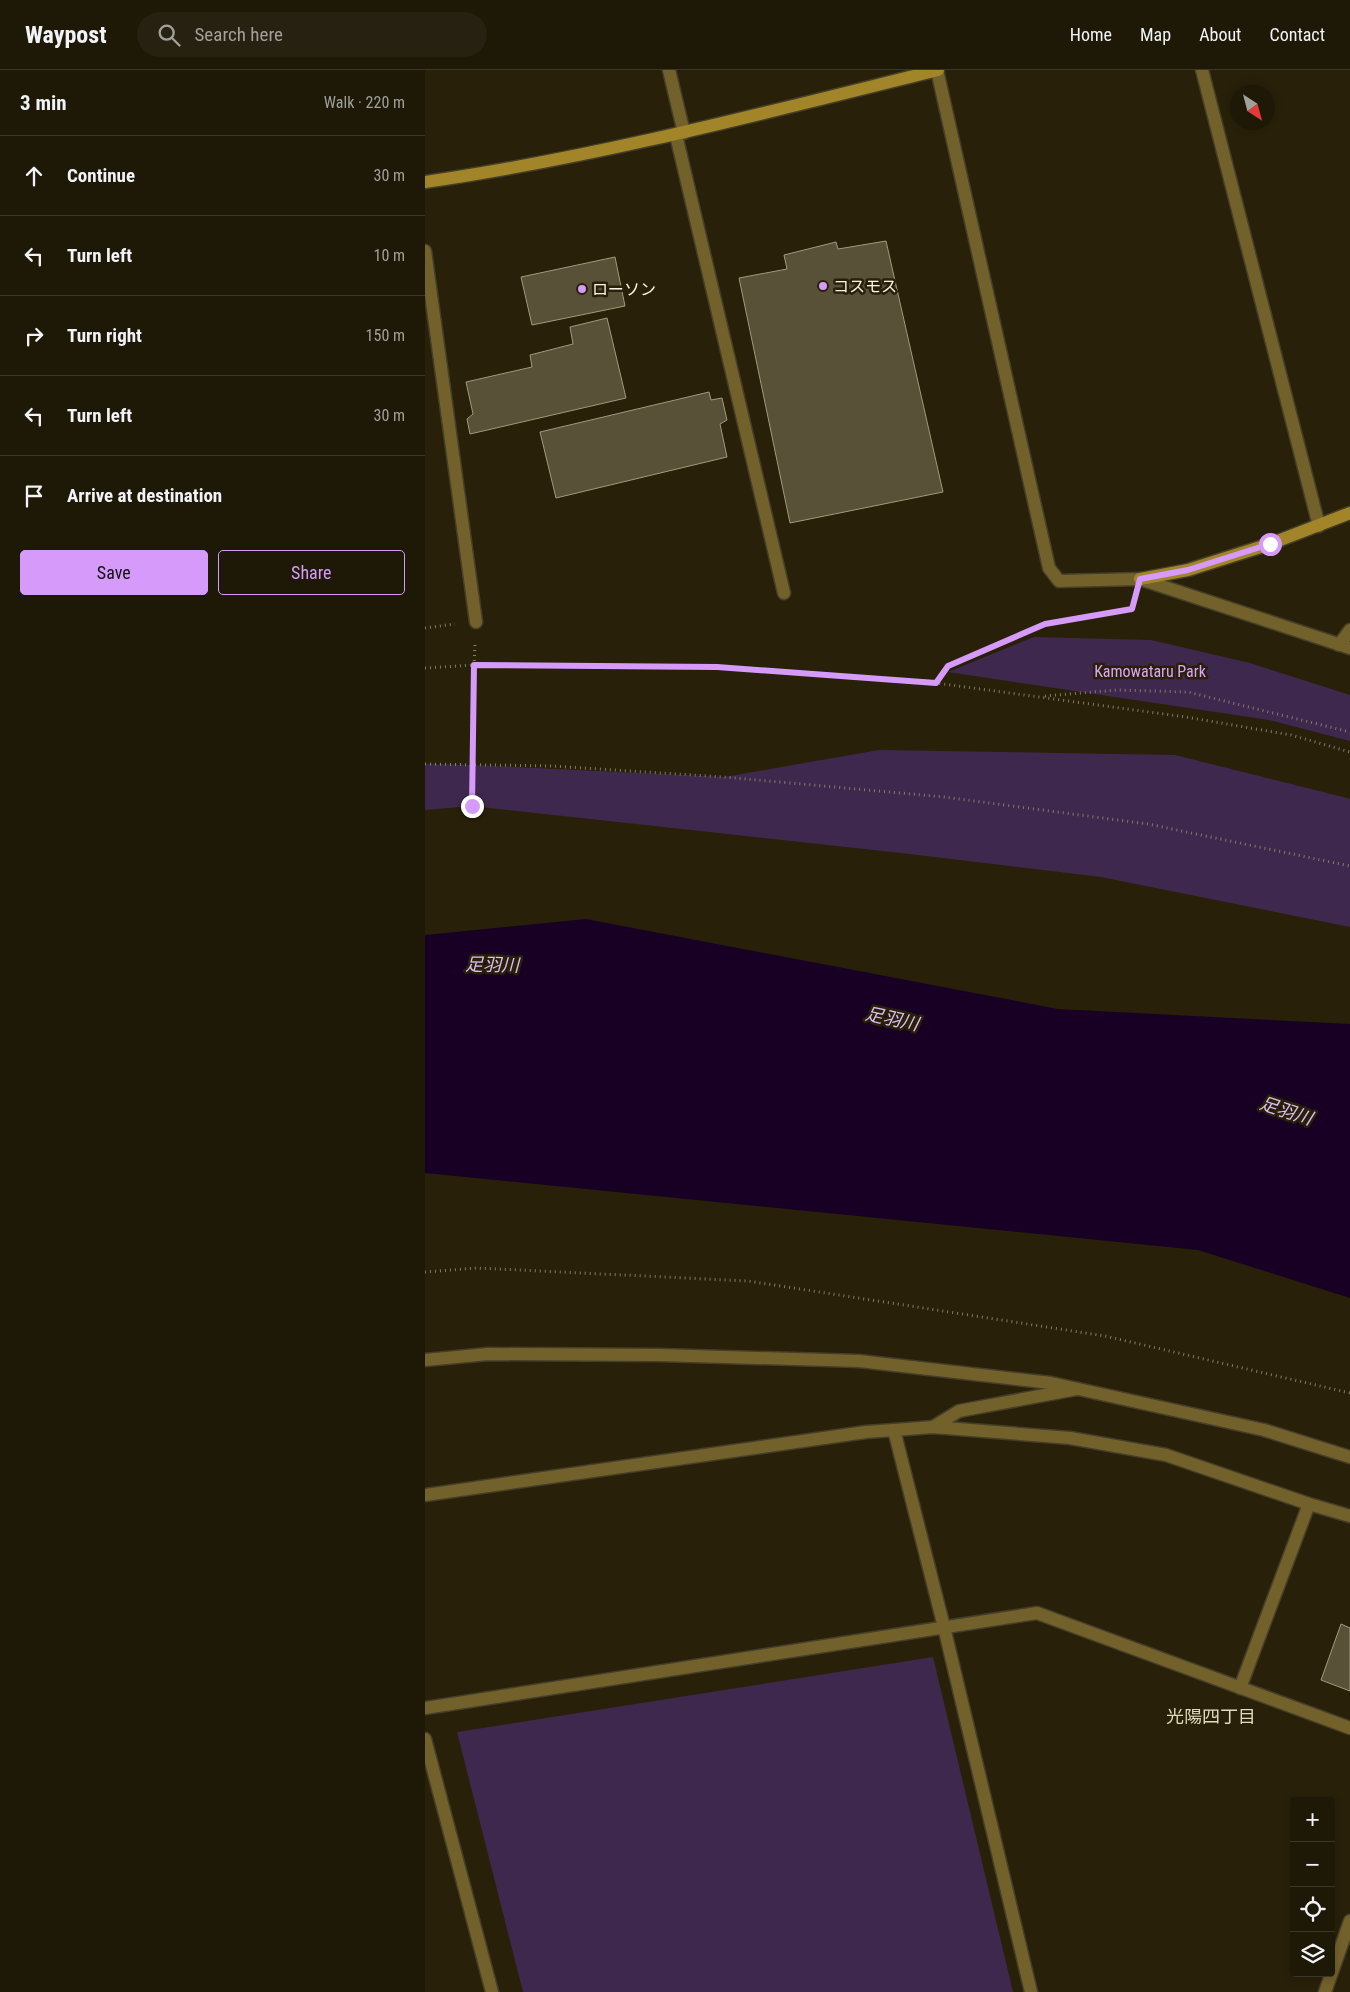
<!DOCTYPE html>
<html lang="en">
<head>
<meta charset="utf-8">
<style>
  :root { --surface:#1e1807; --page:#262111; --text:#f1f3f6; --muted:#a1a09b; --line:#3c3728; --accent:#d69bfa }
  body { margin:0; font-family:"Roboto Condensed","Noto Sans JP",sans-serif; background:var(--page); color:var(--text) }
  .controls { position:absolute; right:15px; bottom:15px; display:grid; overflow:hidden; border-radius:5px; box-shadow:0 2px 8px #0003 }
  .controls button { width:45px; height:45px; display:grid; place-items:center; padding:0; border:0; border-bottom:1px solid var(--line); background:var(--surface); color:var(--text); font:25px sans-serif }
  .compass { position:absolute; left:805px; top:15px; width:45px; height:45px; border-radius:50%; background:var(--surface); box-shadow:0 2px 8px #0003; rotate:144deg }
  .stop { position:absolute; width:15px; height:15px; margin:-11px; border:4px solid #d69bfa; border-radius:50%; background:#fff }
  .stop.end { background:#d69bfa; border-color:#fff; box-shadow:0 1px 5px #0008 }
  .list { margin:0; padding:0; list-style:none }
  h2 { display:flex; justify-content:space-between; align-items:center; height:65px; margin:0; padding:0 20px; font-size:21px }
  h2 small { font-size:16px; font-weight:400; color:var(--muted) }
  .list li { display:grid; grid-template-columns:32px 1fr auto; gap:15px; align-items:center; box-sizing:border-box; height:80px; padding:0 20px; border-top:1px solid var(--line) }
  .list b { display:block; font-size:19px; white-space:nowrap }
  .list em { font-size:16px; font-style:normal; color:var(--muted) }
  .actions { display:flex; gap:10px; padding:15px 20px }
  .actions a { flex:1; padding:11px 0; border:1px solid var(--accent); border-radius:5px; text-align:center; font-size:18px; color:var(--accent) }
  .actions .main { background:var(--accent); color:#111 }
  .icon { flex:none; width:28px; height:28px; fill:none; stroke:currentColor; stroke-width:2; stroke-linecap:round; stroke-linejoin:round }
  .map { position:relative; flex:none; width:925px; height:1922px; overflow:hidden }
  header { display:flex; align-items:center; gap:30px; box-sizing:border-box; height:70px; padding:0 25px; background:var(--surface); border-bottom:1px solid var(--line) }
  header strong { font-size:24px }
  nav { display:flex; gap:28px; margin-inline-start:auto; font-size:18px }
  .search { width:350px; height:45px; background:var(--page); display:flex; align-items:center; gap:12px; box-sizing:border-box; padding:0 18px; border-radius:28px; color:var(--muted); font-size:19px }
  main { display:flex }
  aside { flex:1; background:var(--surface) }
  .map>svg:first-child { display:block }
</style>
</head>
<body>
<header>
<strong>Waypost</strong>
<div class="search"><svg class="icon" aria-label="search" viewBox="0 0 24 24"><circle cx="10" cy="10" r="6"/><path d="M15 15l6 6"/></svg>Search here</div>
<nav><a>Home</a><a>Map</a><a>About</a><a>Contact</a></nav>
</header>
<main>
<aside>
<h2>3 min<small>Walk · 220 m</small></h2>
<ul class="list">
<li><svg class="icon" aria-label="ahead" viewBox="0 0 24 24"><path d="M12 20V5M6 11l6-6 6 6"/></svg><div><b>Continue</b></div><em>30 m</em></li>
<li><svg class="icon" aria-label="left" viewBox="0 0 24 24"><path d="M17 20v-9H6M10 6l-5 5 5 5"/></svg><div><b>Turn left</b></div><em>10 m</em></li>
<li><svg class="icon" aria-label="right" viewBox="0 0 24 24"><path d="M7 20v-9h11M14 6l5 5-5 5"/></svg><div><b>Turn right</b></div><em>150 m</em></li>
<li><svg class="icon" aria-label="left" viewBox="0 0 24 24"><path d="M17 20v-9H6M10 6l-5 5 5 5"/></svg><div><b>Turn left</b></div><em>30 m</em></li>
<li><svg class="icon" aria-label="arrive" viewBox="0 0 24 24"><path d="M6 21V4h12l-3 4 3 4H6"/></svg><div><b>Arrive at destination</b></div></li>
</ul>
<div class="actions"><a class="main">Save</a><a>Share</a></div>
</aside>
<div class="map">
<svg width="925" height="1922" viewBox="0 0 925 1922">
  <rect width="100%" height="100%" fill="#282009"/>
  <g fill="#3f284d">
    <polygon points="609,567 726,570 825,593 925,625 925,671 844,650 523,602"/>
    <polygon points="454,680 750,685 922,728 925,729 925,857 676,807 476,783 47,736 0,740 0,694 48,695 299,707"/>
    <polygon points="508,1587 588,1922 98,1922 32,1662"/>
  </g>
  <polygon fill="#180025" points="161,849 633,939 925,954 925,1228 773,1180 0,1103 0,865"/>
  <g fill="#595038" stroke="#a2997e">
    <polygon points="461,171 518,422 365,453 314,208 362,199 359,185 411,172 413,179"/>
    <polygon points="190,187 200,236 107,255 96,207"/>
    <polygon points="182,248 201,328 45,364 42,349 48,344 41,312 107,297 105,285 148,274 145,257"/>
    <polygon points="284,322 286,330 297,328 302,350 295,354 302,387 131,428 115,362"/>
    <polygon points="916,1554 925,1558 925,1621 896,1610"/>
  </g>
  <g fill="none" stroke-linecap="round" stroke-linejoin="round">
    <g stroke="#453e28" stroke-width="15">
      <g id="lane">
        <polyline points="508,1357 534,1341 652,1319"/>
        <polyline points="469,1360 508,1357 645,1368 741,1385 884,1434 925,1446"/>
        <polyline points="815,1618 884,1434"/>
      </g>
    </g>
    <g stroke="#453e28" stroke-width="15">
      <g id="street">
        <polyline points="244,0 259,63"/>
        <polyline points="512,0 624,498 634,511 715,509 925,578"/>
        <polyline points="777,0 894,456"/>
        <polyline points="251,65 359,523"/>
        <polyline points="0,181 51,552"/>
        <polyline points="914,575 925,560"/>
        <polyline points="0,1290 63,1284 235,1285 434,1291 626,1313 839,1360 925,1387"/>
        <polyline points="0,1425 441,1362 469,1360 519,1557 606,1922"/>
        <polyline points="0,1638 612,1543 925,1658"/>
        <polyline points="0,1669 67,1922"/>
        <polyline points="900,1922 925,1851"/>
      </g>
    </g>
    <g stroke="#453e28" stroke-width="15">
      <g id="secondary">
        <path d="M0 112C173 87 343 42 513 0"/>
        <polyline points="715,509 763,500 845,474 925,443"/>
      </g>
    </g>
    <g stroke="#817b67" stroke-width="3" stroke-dasharray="1 4" stroke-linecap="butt">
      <polyline points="0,558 30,554"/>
      <polyline points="0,598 49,595 292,597 511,613 761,647 866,665 925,682"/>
      <polyline points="511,613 523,596 620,554 707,539 709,531"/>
      <polyline points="620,626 692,620 763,622 925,662"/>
      <polyline points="0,694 127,696 299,707 519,727 723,754 925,796"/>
      <polyline points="47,736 47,646 50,574"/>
      <polyline points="0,1202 52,1198 323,1211 680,1266 925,1323"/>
    </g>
    <use href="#lane" stroke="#73612c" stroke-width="12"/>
    <use href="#street" stroke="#73612c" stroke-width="12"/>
    <use href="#secondary" stroke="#a28528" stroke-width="12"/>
  </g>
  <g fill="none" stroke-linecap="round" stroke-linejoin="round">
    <polyline stroke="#d69bfa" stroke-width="6" points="47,736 49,595 292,597 511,613 523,596 620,554 707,539 715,509 763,500 845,474"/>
  </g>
  <g fill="#d69bfa" stroke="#282009" stroke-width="2">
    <circle cx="398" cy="216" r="5"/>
    <circle cx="157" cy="219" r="5"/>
  </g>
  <g text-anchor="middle" stroke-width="5" stroke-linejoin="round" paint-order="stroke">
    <g font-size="16" fill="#f8f3e4" stroke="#282009" text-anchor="start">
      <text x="408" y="222">コスモス</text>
      <text x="167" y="225">ローソン</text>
    </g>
    <g font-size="16" fill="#dba4fe" stroke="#282009">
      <text x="725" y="607">Kamowataru Park</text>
    </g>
    <g font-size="18" font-style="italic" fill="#debef4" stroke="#282009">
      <text transform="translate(67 895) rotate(1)" y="6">足羽川</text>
      <text transform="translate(467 949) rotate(12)" y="6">足羽川</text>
      <text transform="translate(861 1041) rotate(18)" y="6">足羽川</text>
    </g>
    <g font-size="18" fill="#e3d9bd" stroke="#282009">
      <text x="786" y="1653">光陽四丁目</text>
    </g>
  </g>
</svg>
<div class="controls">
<button>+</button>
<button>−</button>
<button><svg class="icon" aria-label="locate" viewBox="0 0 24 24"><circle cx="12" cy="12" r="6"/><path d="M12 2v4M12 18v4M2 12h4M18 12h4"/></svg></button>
<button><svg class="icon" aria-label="layers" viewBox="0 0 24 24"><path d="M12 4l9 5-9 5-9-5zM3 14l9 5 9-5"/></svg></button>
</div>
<svg class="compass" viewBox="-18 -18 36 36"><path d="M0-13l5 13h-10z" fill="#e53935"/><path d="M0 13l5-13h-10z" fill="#a1a09b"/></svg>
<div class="stop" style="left:845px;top:474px"></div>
<div class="stop end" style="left:47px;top:736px"></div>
</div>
</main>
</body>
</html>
